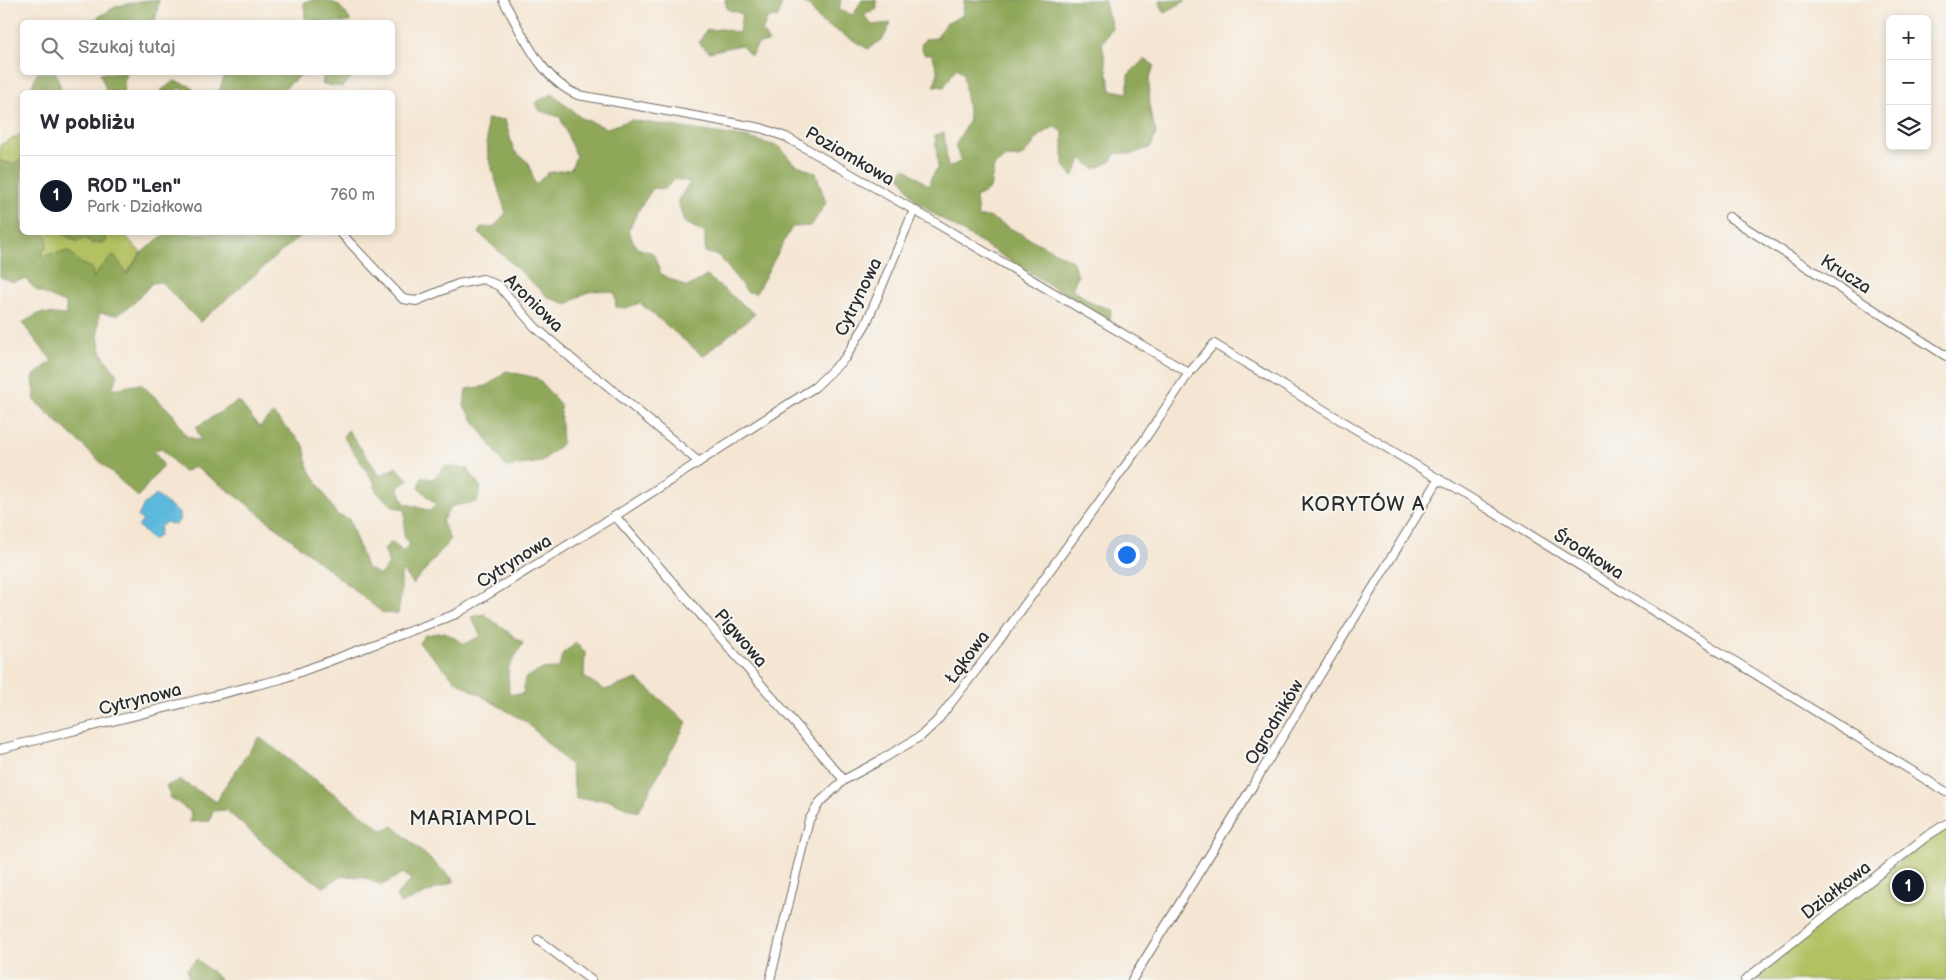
<!DOCTYPE html>
<html lang="pl">
<head>
<meta charset="utf-8">
<style>
  :root { --surface:#fff; --page:#f2f2f3; --text:#2b2b33; --muted:#7c7c81; --line:#e1e1e2; --accent:#111827 }
  body { margin:0; font-family:"Balsamiq Sans",sans-serif; background:var(--page); color:var(--text) }
  .controls { position:absolute; right:15px; top:15px; display:grid; overflow:hidden; border-radius:8px; box-shadow:0 2px 8px #0003 }
  .controls button { width:45px; height:45px; display:grid; place-items:center; padding:0; border:0; border-bottom:1px solid var(--line); background:var(--surface); color:var(--text); font:25px sans-serif }
  .you { position:absolute; left:1126px; top:554px; width:18px; height:18px; margin:-12px; border:4px solid #fff; border-radius:50%; background:#1a73e8; box-shadow:0 0 0 8px #1a73e833 }
  .badge { display:grid; place-items:center; width:32px; height:32px; border-radius:50%; background:var(--accent); color:#fff; font-size:16px; font-weight:700 }
  .pin { position:absolute; translate:-50% -50%; border:2px solid #fff; box-shadow:0 1px 5px #0006 }
  .list { margin:0; padding:0; list-style:none }
  h2 { display:flex; justify-content:space-between; align-items:center; height:65px; margin:0; padding:0 20px; font-size:21px }
  h2 small { font-size:16px; font-weight:400; color:var(--muted) }
  .list li { display:grid; grid-template-columns:32px 1fr auto; gap:15px; align-items:center; box-sizing:border-box; height:80px; padding:0 20px; border-top:1px solid var(--line) }
  .list b { display:block; font-size:19px; white-space:nowrap }
  .list p { margin:0; font-size:16px; white-space:nowrap; color:var(--muted) }
  .list em { font-size:16px; font-style:normal; color:var(--muted) }
  .icon { flex:none; width:28px; height:28px; fill:none; stroke:currentColor; stroke-width:2; stroke-linecap:round; stroke-linejoin:round }
  .map { position:relative; flex:none; width:1946px; height:980px; overflow:hidden }
  .search { position:absolute; background:var(--surface); box-shadow:0 2px 8px #0003; left:20px; top:20px; width:375px; height:55px; display:flex; align-items:center; gap:12px; box-sizing:border-box; padding:0 18px; border-radius:8px; color:var(--muted); font-size:19px }
  .panel { position:absolute; background:var(--surface); box-shadow:0 2px 8px #0003; left:20px; top:90px; width:375px; height:145px; border-radius:8px }
  .map>svg:first-child { display:block }
</style>
</head>
<body>
<div class="map">
<svg width="1946" height="980" viewBox="0 0 1946 980">
  <rect width="100%" height="100%" fill="#f6f6f2"/>
  <filter id="ink" filterUnits="userSpaceOnUse"><feTurbulence type="fractalNoise" baseFrequency=".02" numOctaves="2"/><feDisplacementMap in="SourceGraphic" scale="10" xChannelSelector="R" yChannelSelector="G"/><feConvolveMatrix kernelMatrix="1 2 1 2 8 2 1 2 1" color-interpolation-filters="sRGB"/></filter>
  <filter id="wash" filterUnits="userSpaceOnUse"><feTurbulence type="fractalNoise" baseFrequency=".0096" numOctaves="4" result="noise"/><feDisplacementMap in="SourceGraphic" scale="20" xChannelSelector="R" yChannelSelector="G"/><feGaussianBlur stdDeviation="1.12" result="paint"/><feColorMatrix in="noise" values="0 0 0 0 0 0 0 0 0 0 0 0 0 0 0 0 0 1.4 0 .05"/><feComposite in="paint" operator="in"/></filter>
  <g filter="url(#wash)">
    <rect width="100%" height="100%" fill="#f5e6d3"/>
    <g fill="#b4c163" stroke="#707647">
      <polygon points="22,134 22,160 12,164 0,161 0,145"/>
      <path d="M43 232 61 233 78 242 85 238 106 242 104 233H123L141 253 126 274 102 266 93 278 92 268 82 264 69 251 39 257C45 249 51 242 43 232Z"/>
      <polygon points="1946,827 1946,980 1750,980 1937,832"/>
    </g>
    <g fill="#8fa759" stroke="#5d6942">
      <polygon points="147,0 159,0 155,22 90,22 117,6"/>
      <path d="M312 0C335 0 340 3 351 22H311L305 18 304 2Z"/>
      <polygon points="725,0 783,0 778,17 768,18 762,31 769,42 758,44 751,56 741,45 709,52 699,43 706,30 722,29 739,33 742,14 727,9"/>
      <polygon points="797,0 841,0 839,10 853,15 862,0 876,0 877,9 864,15 872,25 891,23 883,39 868,49 820,21 810,7"/>
      <polygon points="964,0 1104,0 1112,27 1102,44 1111,90 1128,93 1128,75 1144,59 1154,65 1149,81 1150,111 1156,133 1151,147 1132,154 1116,153 1110,162 1094,169 1082,158 1073,177 1063,164 1063,132 1054,127 1039,135 1031,147 1020,158 1006,157 994,166 990,189 976,197 978,217 989,217 1072,261 1078,275 1072,289 1094,304 1111,309 1110,322 934,214 915,200 899,174 905,168 929,186 931,178 938,167 935,135 944,133 948,168 961,161 955,146 969,120 963,72 956,68 944,87 934,86 938,72 932,54 924,54 921,45 925,39 937,38 944,25 963,15"/>
      <polygon points="1159,0 1187,0 1164,13"/>
      <polygon points="228,72 303,72 303,73 280,92 219,92 225,74"/>
      <polygon points="37,73 56,73 62,92 30,92"/>
      <polygon points="100,73 126,73 123,92 107,92"/>
      <polygon points="324,73 354,73 354,74 342,87 322,84"/>
      <polygon points="174,81 190,86 195,92 184,92 180,88 174,92 159,92"/>
      <path d="M553 94 581 118 607 128 631 120 749 138 780 147 793 163 816 173 826 203 811 226 792 227 756 293 747 292 719 256 705 252V233L684 222 678 201 690 182 675 179 665 189 653 188 638 211 628 231 637 248 653 253 661 274 687 287 707 276 755 314 703 356 640 303 625 308 616 307 615 293C593 288 586 291 568 304L549 298 479 233 481 227 493 228 506 213 488 156 486 119 505 120 514 151 529 163 535 185 547 173 571 169 576 156 560 117 540 111 535 102Z"/>
      <path d="M22 160V232L43 233 47 237V246L40 256 69 251 82 264 92 268 93 278 102 266 114 255 127 274 141 253 166 233H303L200 322 161 282 152 283 135 302 118 315 99 313C97 342 97 352 118 375L112 389 141 384 173 414 186 436 201 441 196 427 239 401 259 427 273 414 304 445 308 467 337 515 349 519 366 567 380 575 389 564 384 549 392 542 403 552 410 543 404 538 405 509 394 507 376 491 374 482 343 436 348 430 380 476 396 467 409 480 398 487 404 503 430 511 436 505 419 488 422 477 433 479 445 466 467 468 481 488 477 502 452 506 442 521 450 540 413 584 401 570V594L398 614 383 613 242 500 195 467 183 472 161 448 154 451 163 465 138 497 35 401 33 376 52 361 22 323 40 313 66 315V304L36 290 25 279 13 282 0 277V161L12 164Z"/>
      <polygon points="61,233 104,233 106,242 93,244 85,238 78,242"/>
      <polygon points="506,371 537,378 560,404 562,444 541,462 506,467 464,406 466,389 487,386"/>
      <polygon points="484,614 523,643 508,669 509,694 523,694 525,678 543,669 559,668 563,653 576,643 585,652 584,677 605,690 637,679 687,722 638,812 609,800 576,799 571,766 526,722 456,681 419,643 425,635 445,632 464,644 481,636 471,617"/>
      <polygon points="259,737 382,830 393,826 455,881 400,904 396,896 411,880 403,873 382,885 362,877 342,876 323,887 275,853 226,810 213,811 210,821 190,822 191,812 171,798 166,786 180,780 217,802 223,789"/>
      <polygon points="197,959 221,980 189,980 187,969"/>
    </g>
    <polygon fill="#5db9db" stroke="#447283" points="156,495 179,513 179,521 175,525 166,522 160,527 159,536 152,540 138,526 143,521 138,517 144,504"/>
  </g>
  <g filter="url(#ink)">
    <g fill="none" stroke-linecap="round" stroke-linejoin="round">
      <g stroke="#726c66" stroke-width="10">
        <g id="street">
          <path d="M503 0C522 33 541 80 578 95L761 128 786 137 914 210 1189 373"/>
          <polyline points="1729,217 1946,356"/>
          <polyline points="340,232 403,299 416,301 458,284 483,279 499,286 535,327 578,364 603,382 699,462"/>
          <polyline points="615,516 844,780"/>
          <polyline points="0,749 281,679 456,614 615,516 815,387 845,358 866,324 914,210"/>
          <polyline points="538,940 591,980"/>
          <polyline points="770,980 809,820 820,802 844,780 879,761 921,736 937,721 998,642 1144,440 1189,373 1214,344 1477,502 1946,792"/>
          <polyline points="1132,980 1252,787 1439,479"/>
          <polyline points="1745,980 1927,836 1946,824"/>
        </g>
      </g>
      <use href="#street" stroke="#fff" stroke-width="8"/>
    </g>
  </g>
  <g text-anchor="middle" stroke-width="4" stroke-linejoin="round" paint-order="stroke">
    <g font-size="18" fill="#2b2b2b" stroke="#f6f6f2">
      <text transform="translate(850 156) rotate(30)" y="6">Poziomkowa</text>
      <text transform="translate(1846 274) rotate(33)" y="6">Krucza</text>
      <text transform="translate(858 297) rotate(-64)" y="6">Cytrynowa</text>
      <text transform="translate(534 303) rotate(44)" y="6">Aroniowa</text>
      <text transform="translate(1589 554) rotate(32)" y="6">Środkowa</text>
      <text transform="translate(514 561) rotate(-32)" y="6">Cytrynowa</text>
      <text transform="translate(741 638) rotate(49)" y="6">Pigwowa</text>
      <text transform="translate(967 657) rotate(-53)" y="6">Łąkowa</text>
      <text transform="translate(140 699) rotate(-14)" y="6">Cytrynowa</text>
      <text transform="translate(1274 722) rotate(-59)" y="6">Ogrodników</text>
      <text transform="translate(1836 890) rotate(-38)" y="6">Działkowa</text>
    </g>
    <g font-size="20" letter-spacing="1" fill="#2b2b2b" stroke="#f6f6f2">
      <text x="1363" y="511">KORYTÓW A</text>
      <text x="473" y="825">MARIAMPOL</text>
    </g>
  </g>
</svg>
<div class="controls">
<button>+</button>
<button>−</button>
<button><svg class="icon" aria-label="layers" viewBox="0 0 24 24"><path d="M12 4l9 5-9 5-9-5zM3 14l9 5 9-5"/></svg></button>
</div>
<div class="you"></div>
<div class="pin badge" style="left:1908px;top:886px">1</div>
<div class="search"><svg class="icon" aria-label="search" viewBox="0 0 24 24"><circle cx="10" cy="10" r="6"/><path d="M15 15l6 6"/></svg>Szukaj tutaj</div>
<section class="panel">
<h2>W pobliżu<small></small></h2>
<ul class="list">
<li><span class="badge">1</span><div><b>ROD &quot;Len&quot;</b><p>Park · Działkowa</p></div><em>760 m</em></li>
</ul>
</section>
</div>
</body>
</html>
